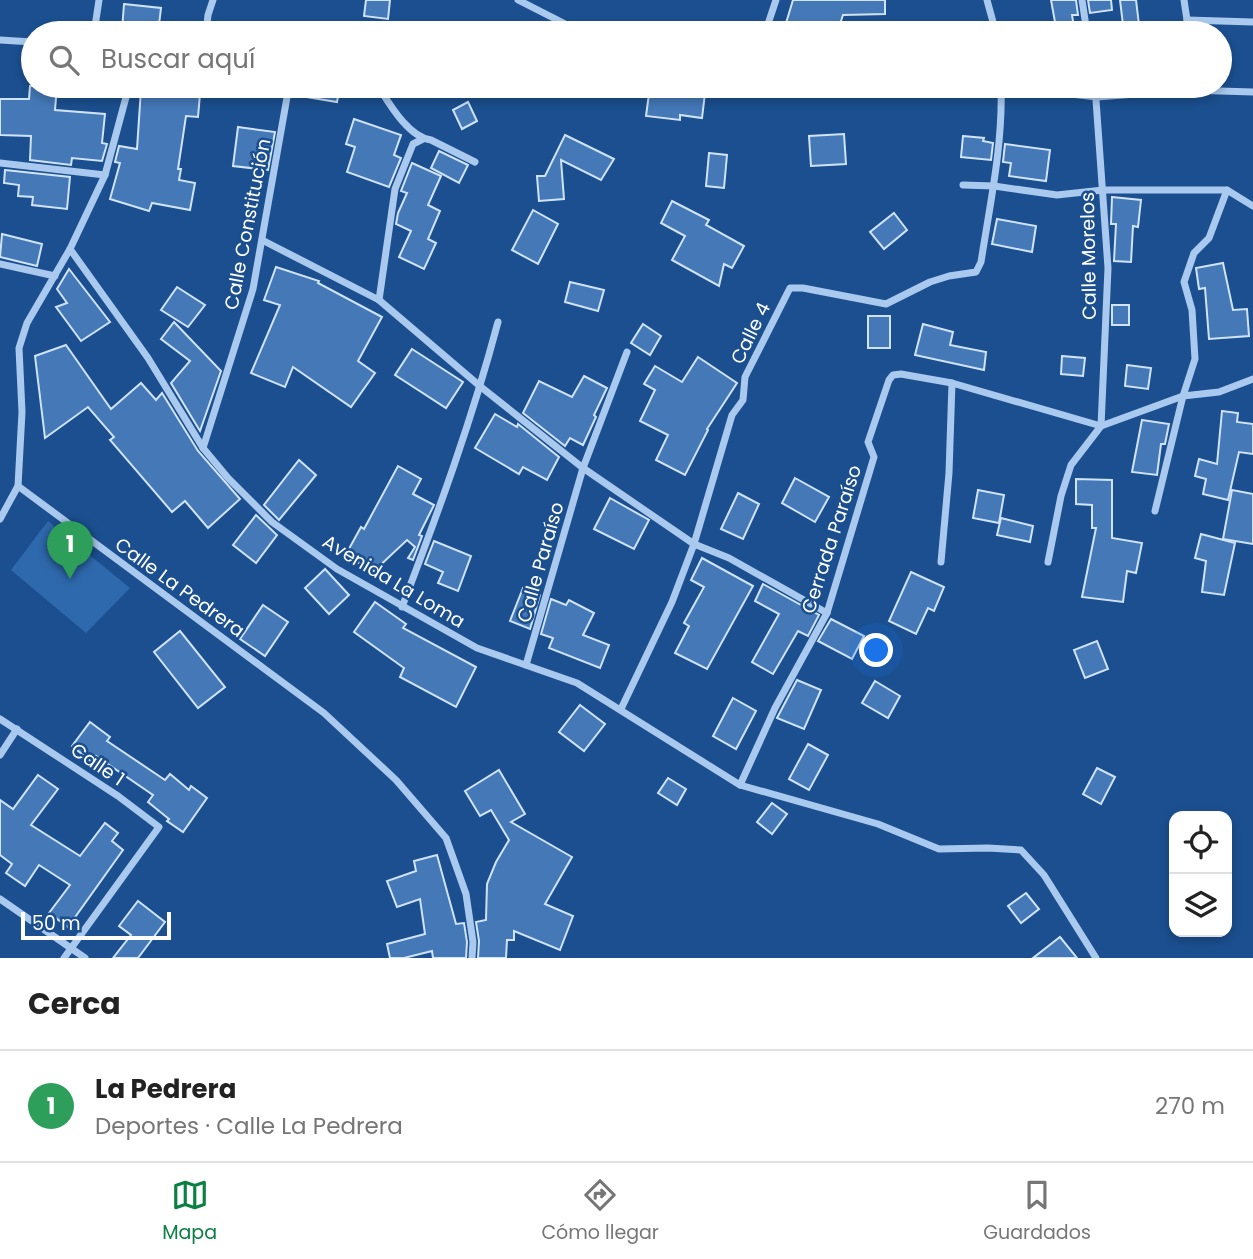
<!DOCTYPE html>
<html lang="es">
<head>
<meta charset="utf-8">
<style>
  :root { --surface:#fff; --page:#f6f6f6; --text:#222; --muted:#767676; --line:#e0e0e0; --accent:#0b8043 }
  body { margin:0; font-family:Poppins,sans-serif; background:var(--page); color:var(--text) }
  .controls { position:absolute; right:21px; bottom:21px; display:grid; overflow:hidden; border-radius:14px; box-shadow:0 4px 10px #0003 }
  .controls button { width:63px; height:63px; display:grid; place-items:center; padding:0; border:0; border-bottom:2px solid var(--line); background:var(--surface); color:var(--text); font:35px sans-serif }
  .scale { position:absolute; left:21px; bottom:18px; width:150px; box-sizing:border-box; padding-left:7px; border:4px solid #fff; border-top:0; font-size:19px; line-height:24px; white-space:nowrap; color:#fff; -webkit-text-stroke:5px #1b4f8f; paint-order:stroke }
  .you { position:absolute; left:877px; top:651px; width:24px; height:24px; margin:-18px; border:5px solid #fff; border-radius:50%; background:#1a73e8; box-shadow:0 0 0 10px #1a73e833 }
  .badge { display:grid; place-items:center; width:46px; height:46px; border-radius:50%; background:var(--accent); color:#fff; font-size:23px; font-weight:700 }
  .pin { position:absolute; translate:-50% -58px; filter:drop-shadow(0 2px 4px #0008) }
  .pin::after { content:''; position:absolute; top:37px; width:24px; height:21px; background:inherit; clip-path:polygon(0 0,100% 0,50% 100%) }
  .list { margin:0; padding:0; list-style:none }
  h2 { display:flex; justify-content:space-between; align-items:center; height:91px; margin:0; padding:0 28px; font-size:30px }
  h2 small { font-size:23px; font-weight:400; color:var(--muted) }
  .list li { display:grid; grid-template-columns:46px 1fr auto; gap:21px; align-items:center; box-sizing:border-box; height:112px; padding:0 28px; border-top:2px solid var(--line) }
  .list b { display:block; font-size:26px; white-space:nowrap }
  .list p { margin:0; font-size:23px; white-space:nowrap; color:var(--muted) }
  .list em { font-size:23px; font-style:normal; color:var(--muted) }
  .icon { flex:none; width:38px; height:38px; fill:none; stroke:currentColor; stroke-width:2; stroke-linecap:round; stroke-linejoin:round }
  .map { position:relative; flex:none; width:1253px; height:958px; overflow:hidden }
  .search { position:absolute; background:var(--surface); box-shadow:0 4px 10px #0003; left:21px; right:21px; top:21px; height:77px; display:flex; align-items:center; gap:18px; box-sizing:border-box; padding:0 24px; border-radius:38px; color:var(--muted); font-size:26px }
  .sheet { height:203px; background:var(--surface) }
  nav { display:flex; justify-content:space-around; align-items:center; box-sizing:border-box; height:98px; border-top:2px solid var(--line); background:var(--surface); font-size:19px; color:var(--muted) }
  nav a { display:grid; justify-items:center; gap:4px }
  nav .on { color:var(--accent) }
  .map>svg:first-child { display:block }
</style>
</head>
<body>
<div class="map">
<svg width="1253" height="958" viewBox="0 0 1253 958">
  <rect width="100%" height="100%" fill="#1b4f8f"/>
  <polygon fill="#2e69ad" points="48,521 130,588 86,633 11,570"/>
  <g fill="#4478b7" stroke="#cfe3fa" stroke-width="2">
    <polygon points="366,0 390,0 388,19 364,16"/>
    <polygon points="793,0 885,0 885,14 843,15 837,33 783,33"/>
    <polygon points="1051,0 1076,0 1078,15 1072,15 1075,33 1057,33"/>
    <polygon points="1088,0 1111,0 1112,10 1090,13"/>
    <polygon points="1120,0 1136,0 1140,33 1124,33"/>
    <polygon points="124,4 161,8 158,33 122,30"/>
    <polygon points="30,86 57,86 55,110 105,114 102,143 107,144 102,161 72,158 71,165 30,160 31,136 0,135 0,99 29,99"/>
    <polygon points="295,86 340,86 337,102 294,95"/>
    <polygon points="650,86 684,86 684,90 705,93 702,118 680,115 680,120 646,116"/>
    <polygon points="141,89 200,94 198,117 186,116 178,169 181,169 179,180 195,183 190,210 152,203 149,211 110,199 120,163 115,162 119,146 137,149"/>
    <polygon points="468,102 477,121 462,129 453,110"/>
    <polygon points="354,119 401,135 394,155 401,158 389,187 347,172 355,147 346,144"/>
    <polygon points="238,127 275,132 268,170 233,166"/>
    <polygon points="844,134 846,164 811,166 809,136"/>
    <polygon points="565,135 614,159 601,180 561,160 564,199 539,201 537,176 545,176"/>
    <polygon points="963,136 984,138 983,141 993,143 991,160 961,157"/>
    <polygon points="1005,144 1050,150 1046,181 1009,176 1011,163 1003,162"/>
    <polygon points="439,151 468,165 459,183 431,168"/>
    <polygon points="709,153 727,155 724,188 706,186"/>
    <polygon points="412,163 441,176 428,205 440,211 428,239 436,243 424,269 399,257 411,231 396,224 398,213 407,193 401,191"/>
    <polygon points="5,170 70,177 67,209 32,205 33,197 18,196 19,185 4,183"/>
    <polygon points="1112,197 1141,200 1138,227 1133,226 1131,262 1114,261 1116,224 1111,224"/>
    <polygon points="672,201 709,220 706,225 744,246 732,268 724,264 719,286 672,260 685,236 661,223"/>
    <polygon points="533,210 558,224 538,264 512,250"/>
    <polygon points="894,213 907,230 884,249 870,232"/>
    <polygon points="997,219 1036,226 1032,252 992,244"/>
    <polygon points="2,234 42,244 37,266 0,257"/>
    <polygon points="1223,263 1233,310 1247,309 1249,336 1209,339 1205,288 1199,289 1196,268"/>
    <polygon points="276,267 319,281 318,283 382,317 358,361 375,373 351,407 293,367 285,387 251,373 280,305 264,300"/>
    <polygon points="69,269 110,322 81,341 56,307 67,303 57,289"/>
    <polygon points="570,282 604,290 598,311 565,302"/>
    <polygon points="177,287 205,305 188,327 161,310"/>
    <rect x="1112" y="305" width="17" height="20"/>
    <rect x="868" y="316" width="22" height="32"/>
    <polygon points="174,322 221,371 200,431 171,383 190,361 161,339"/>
    <polygon points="643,324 661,336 650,355 631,343"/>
    <polygon points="923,324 953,332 950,345 986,352 984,370 915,355"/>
    <polygon points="66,345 111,409 141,383 156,400 162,393 198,451 240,499 208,528 185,501 172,512 110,440 114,437 88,407 45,438 35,356"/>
    <polygon points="412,349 463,382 446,408 395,375"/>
    <polygon points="1062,356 1085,358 1083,376 1061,374"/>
    <polygon points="698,357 737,383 707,429 708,430 685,475 656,460 668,435 640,421 655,390 644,384 655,366 682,382"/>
    <polygon points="1127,365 1151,368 1148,389 1125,386"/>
    <polygon points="584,376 607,388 594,415 596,417 583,445 570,438 565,446 523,413 539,381 572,397"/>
    <polygon points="1222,411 1238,413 1237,422 1253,424 1253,454 1239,452 1228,500 1203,494 1206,479 1195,476 1199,459 1217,464"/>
    <polygon points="495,414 517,427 518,424 559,457 547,480 523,467 519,474 475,448"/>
    <polygon points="1142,420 1169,424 1165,444 1161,444 1157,475 1132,472"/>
    <polygon points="299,460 316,475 279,520 264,505"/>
    <polygon points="398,466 421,479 413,494 434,505 419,535 422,536 413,560 408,558 415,547 407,540 374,571 345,556 361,527 364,529"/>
    <polygon points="795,478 829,497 815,522 782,503"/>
    <polygon points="1076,479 1112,480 1112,538 1142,543 1136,573 1127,571 1123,602 1082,597 1096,528 1092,528 1092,505 1076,504"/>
    <polygon points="978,490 1004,495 999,523 973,518"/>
    <polygon points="1232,490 1253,494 1253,544 1223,539"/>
    <polygon points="738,493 759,504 743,539 721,529"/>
    <polygon points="610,498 649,520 634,549 594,529"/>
    <polygon points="256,515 277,535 256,563 233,545"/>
    <polygon points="1001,518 1033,526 1030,542 997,535"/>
    <polygon points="1201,534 1235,543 1224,595 1202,592 1206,561 1195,558"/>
    <polygon points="434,541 471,556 458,591 438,583 443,572 425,564"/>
    <polygon points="702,558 753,586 707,669 675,653 689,626 684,623 704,587 691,580"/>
    <polygon points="325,569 349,595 329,614 305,588"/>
    <polygon points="911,572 944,587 934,611 928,608 916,634 889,621"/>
    <polygon points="763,584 819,615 808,636 798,631 773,674 752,662 779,614 755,601"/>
    <polygon points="523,588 540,595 530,629 510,621"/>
    <polygon points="551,599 566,605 569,600 594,613 583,635 609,645 600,668 549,648 553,638 541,634"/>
    <polygon points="375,602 406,624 403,628 476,667 456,707 400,677 404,668 354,632"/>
    <polygon points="263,605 288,622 265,656 240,639"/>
    <polygon points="831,619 864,636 852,659 818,641"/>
    <polygon points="180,631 225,687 198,708 154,652"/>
    <polygon points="1097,641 1108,669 1085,678 1074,650"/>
    <polygon points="797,680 821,690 804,729 777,718"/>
    <polygon points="875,681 900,696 888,718 862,703"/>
    <polygon points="733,698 756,711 736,749 713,736"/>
    <polygon points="580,705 605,724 584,751 559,732"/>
    <polygon points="90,722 110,737 107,741 165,780 170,774 189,790 191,786 207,798 183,832 167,821 169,819 148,802 153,795 96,756 92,762 72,746"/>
    <polygon points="808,744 828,755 809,790 789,779"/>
    <polygon points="1097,768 1115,777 1101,804 1083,794"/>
    <polygon points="499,770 525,814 511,822 572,857 545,904 573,916 560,950 514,931 514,940 507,940 506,958 478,958 479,941 476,922 486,920 487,884 496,862 509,840 491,810 480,816 465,791"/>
    <polygon points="38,775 58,789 31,825 80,856 105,823 118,833 112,841 123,850 68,927 49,913 70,885 39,865 25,886 6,873 12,864 0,855 0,800 13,809"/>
    <polygon points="668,778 686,789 677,805 658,793"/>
    <polygon points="772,803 787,814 772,834 757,822"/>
    <polygon points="437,855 456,924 464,923 467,942 466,958 433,958 432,951 404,958 390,958 387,944 425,934 420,899 397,907 387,881 416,871 414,861"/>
    <polygon points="1026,893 1039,909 1021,923 1008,906"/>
    <polygon points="138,901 165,922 138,958 113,958 131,935 119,926"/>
    <polygon points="1060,937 1077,958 1033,958"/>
  </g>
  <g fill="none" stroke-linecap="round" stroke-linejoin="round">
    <g stroke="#a9c9ee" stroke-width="7">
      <polyline points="518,0 583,33"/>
      <polyline points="987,0 996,33"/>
      <polyline points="1082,0 1087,33"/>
      <polyline points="1184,0 1187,20 1192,33"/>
      <polyline points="1187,20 1253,22"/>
      <polyline points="94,33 99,0"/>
      <polyline points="206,33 208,15 213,0"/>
      <polyline points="765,33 776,0"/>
      <polyline points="0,40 33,42"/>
      <path d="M378 86C389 103 408 137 431 140L475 162"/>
      <polyline points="1000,86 1097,97 1187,90 1253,92"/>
      <polyline points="0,163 105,175"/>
      <polyline points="963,185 994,186 1057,195 1103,190 1227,190 1253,206"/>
      <polyline points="262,240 379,300 395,189 413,144 423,139"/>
      <polyline points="70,249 148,358 203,448 228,478 272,522 337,569 477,648 577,683 740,785 878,824 939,849 988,848 1021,850 1044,875 1096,958"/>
      <polyline points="0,264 55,276"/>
      <polyline points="379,300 481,387 583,468 694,544 729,558 827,613"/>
      <polyline points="203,448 253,289 289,86"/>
      <polyline points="18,486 324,713 396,780 446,838 466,894 473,942 472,958"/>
      <polyline points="1155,511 1183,396 1195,359 1192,310 1184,282 1194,253 1209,238 1227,190"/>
      <polyline points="0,519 18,486 22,412 19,348 27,323 70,249 105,175 129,86"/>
      <polyline points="941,562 949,473 952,383"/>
      <polyline points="1048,562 1061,496 1071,465 1101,426 1108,268 1095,86"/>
      <path d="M402 607C438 513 472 420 498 322"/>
      <polyline points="526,665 583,468 627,352"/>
      <path d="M621 709 672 602 694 544 732 415 743 400 745 377 790 288H803L886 304 930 282 949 276 976 272 981 262C990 204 1003 145 1001 86"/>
      <polyline points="0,719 118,796 159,827 64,958"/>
      <polyline points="0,755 17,729"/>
      <polyline points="740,785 775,708 827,613 874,457 868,442 889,380 893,375 901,374 952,383 1101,426 1183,396 1219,392 1253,379"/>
      <polyline points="0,899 85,958"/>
    </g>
  </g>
  <g text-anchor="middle" stroke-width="5" stroke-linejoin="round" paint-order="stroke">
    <g font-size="19" fill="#fff" stroke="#1b4f8f">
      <text transform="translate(247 224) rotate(-79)" y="7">Calle Constitución</text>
      <text transform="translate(1088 256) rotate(-91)" y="7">Calle Morelos</text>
      <text transform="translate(750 333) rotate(-64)" y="7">Calle 4</text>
      <text transform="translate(831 539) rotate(-72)" y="7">Cerrada Paraíso</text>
      <text transform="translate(540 562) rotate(-74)" y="7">Calle Paraíso</text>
      <text transform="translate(394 581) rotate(31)" y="7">Avenida La Loma</text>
      <text transform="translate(180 587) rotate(36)" y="7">Calle La Pedrera</text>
      <text transform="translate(98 764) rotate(34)" y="7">Calle 1</text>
    </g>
  </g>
</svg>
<div class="controls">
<button><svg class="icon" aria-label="locate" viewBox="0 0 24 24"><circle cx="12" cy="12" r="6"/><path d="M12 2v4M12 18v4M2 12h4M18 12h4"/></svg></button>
<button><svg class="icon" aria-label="layers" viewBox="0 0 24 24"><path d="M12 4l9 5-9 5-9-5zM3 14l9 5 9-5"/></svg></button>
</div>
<div class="scale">50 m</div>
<div class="you"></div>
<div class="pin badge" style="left:70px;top:579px;background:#2e9e5b">1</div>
<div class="search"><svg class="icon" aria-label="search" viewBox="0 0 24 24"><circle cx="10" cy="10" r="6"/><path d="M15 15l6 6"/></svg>Buscar aquí</div>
</div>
<section class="sheet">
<h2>Cerca<small></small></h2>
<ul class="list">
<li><span class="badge" style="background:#2e9e5b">1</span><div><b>La Pedrera</b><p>Deportes · Calle La Pedrera</p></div><em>270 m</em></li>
</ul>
</section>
<nav>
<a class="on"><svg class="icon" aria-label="map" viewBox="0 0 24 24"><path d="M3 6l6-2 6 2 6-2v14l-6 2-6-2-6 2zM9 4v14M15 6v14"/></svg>Mapa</a>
<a><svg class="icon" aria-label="directions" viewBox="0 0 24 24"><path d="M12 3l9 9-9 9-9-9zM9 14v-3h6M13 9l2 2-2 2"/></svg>Cómo llegar</a>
<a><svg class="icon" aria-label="saved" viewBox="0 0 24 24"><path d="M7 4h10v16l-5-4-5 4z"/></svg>Guardados</a>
</nav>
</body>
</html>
